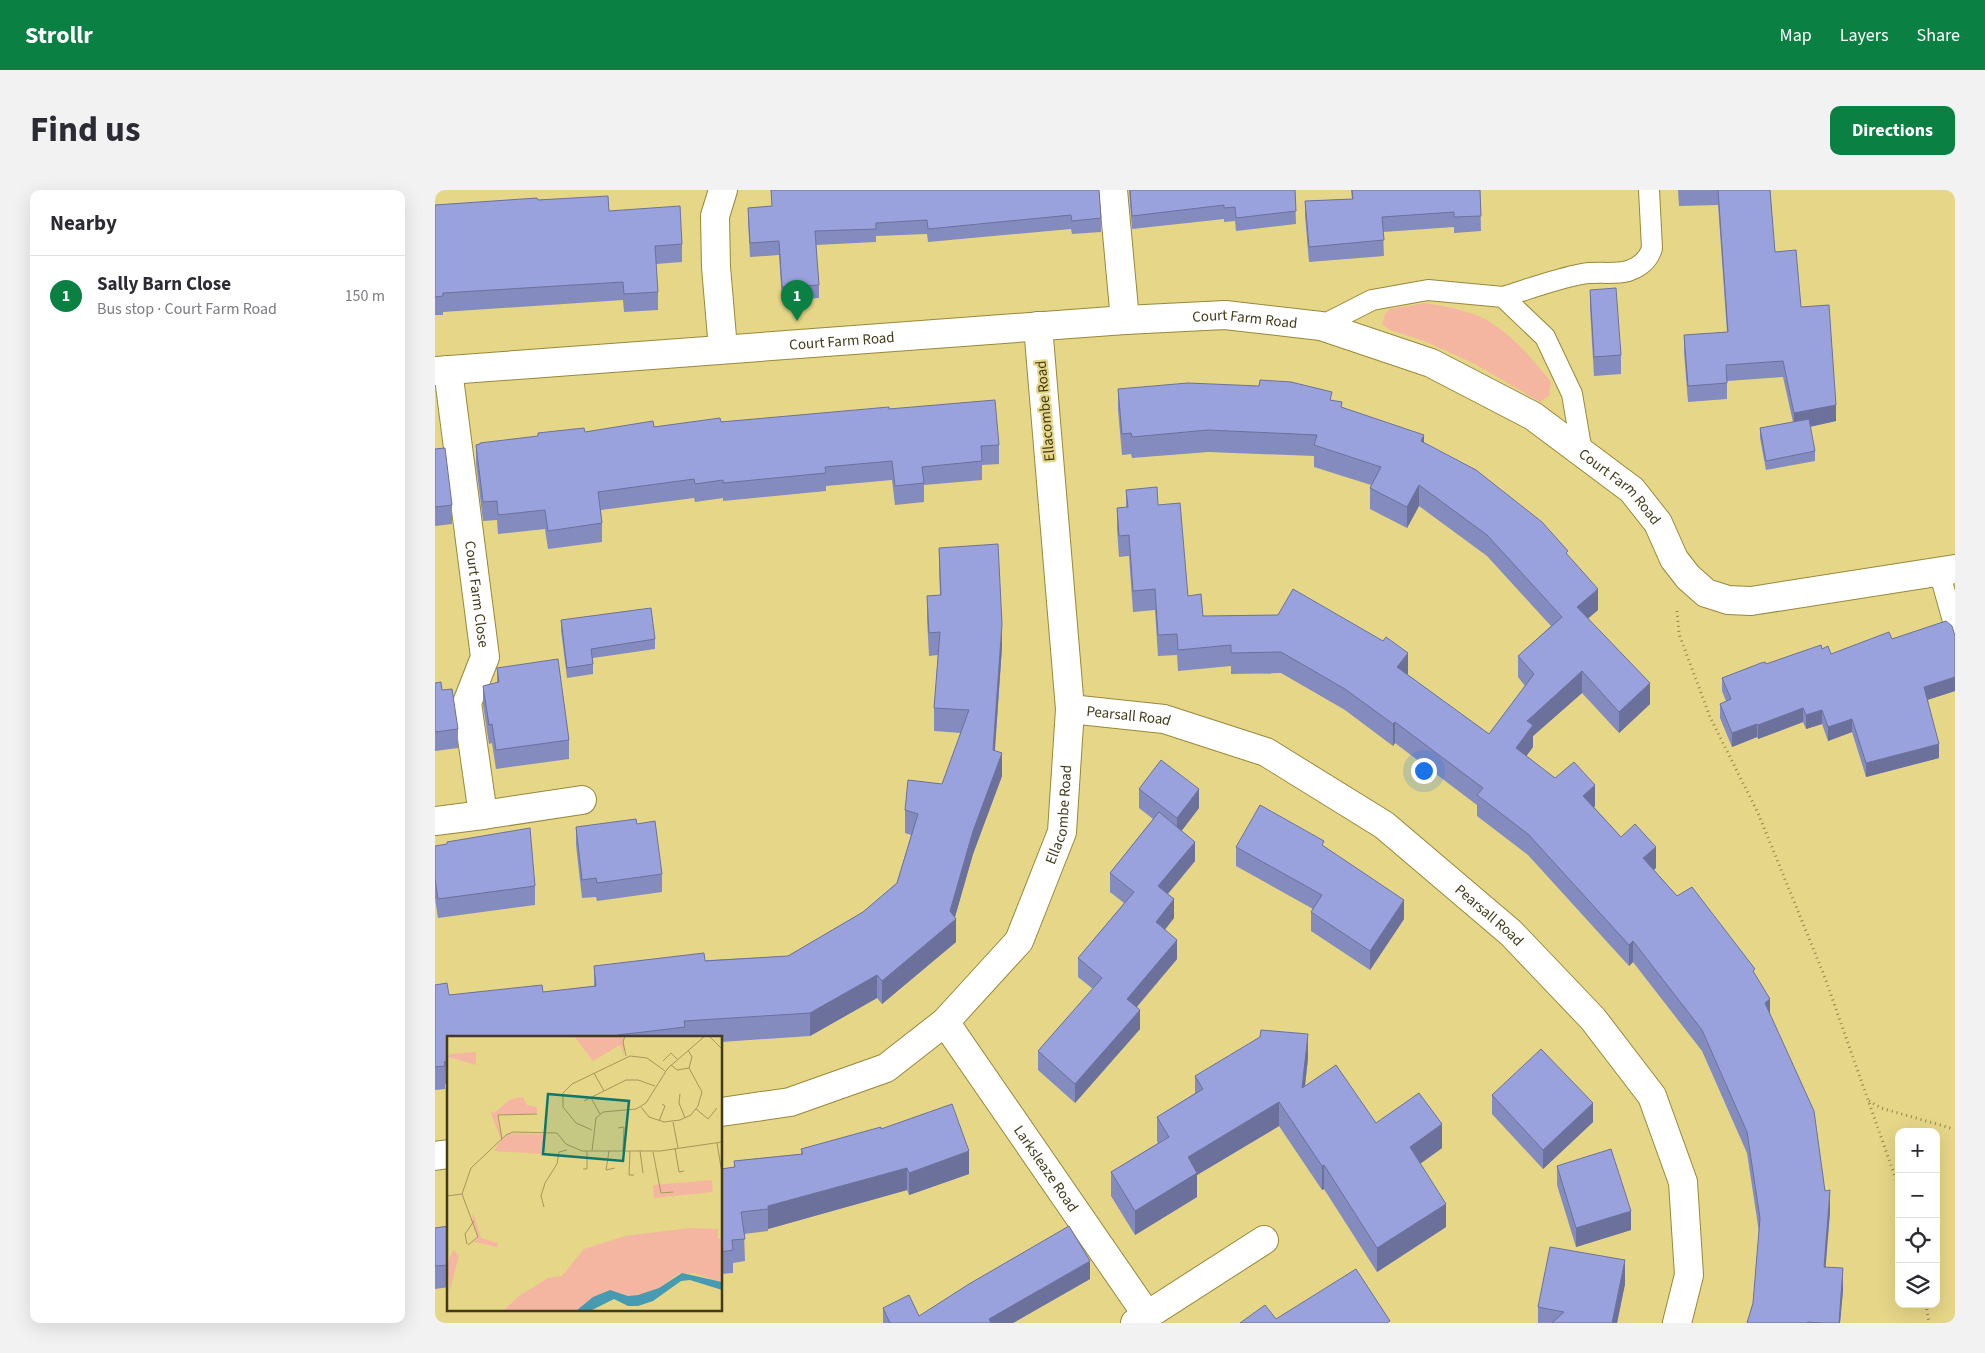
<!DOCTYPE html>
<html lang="en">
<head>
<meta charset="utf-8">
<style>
  :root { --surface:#fff; --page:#f2f2f3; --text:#2b2b33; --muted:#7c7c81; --line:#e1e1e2; --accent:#0b8043 }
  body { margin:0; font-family:"Source Sans 3",sans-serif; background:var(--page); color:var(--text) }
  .controls { position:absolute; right:15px; bottom:15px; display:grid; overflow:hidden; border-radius:10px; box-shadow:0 5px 20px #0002 }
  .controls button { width:45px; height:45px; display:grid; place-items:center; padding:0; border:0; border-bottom:1px solid var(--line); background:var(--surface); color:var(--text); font:25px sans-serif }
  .you { position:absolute; left:988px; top:580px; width:18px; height:18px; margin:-12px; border:4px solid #fff; border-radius:50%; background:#1a73e8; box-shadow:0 0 0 8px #1a73e833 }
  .badge { display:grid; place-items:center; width:32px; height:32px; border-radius:50%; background:var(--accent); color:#fff; font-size:16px; font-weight:700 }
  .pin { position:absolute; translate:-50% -41px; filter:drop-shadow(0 1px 2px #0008) }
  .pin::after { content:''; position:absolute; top:26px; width:18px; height:15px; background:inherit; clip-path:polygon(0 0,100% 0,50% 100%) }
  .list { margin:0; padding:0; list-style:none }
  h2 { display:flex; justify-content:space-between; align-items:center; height:65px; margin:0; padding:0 20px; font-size:21px }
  h2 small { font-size:16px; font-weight:400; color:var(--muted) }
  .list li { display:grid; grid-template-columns:32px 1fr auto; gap:15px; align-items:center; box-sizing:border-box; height:80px; padding:0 20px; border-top:1px solid var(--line) }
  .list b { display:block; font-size:19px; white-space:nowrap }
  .list p { margin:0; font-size:16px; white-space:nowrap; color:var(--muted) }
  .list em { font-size:16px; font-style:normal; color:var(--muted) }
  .icon { flex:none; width:28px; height:28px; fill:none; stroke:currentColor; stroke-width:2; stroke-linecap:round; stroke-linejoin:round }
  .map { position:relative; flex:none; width:1520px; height:1133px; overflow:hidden; border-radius:10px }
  header { display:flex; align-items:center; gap:30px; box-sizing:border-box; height:70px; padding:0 25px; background:var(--accent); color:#fff }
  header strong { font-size:24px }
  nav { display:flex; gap:28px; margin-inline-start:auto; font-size:18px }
  .intro { display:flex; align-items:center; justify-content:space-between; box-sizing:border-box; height:120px; padding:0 30px }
  h1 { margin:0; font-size:35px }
  .button { padding:12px 22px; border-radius:10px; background:var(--accent); color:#fff; font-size:18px; font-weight:700 }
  main { display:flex; gap:30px; padding:0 30px }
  aside { flex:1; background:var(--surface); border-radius:10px; box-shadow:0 5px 20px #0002 }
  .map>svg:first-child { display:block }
</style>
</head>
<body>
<header>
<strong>Strollr</strong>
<nav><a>Map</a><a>Layers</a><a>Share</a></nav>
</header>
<div class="intro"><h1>Find us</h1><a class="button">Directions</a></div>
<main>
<aside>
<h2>Nearby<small></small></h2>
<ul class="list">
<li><span class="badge">1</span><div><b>Sally Barn Close</b><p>Bus stop · Court Farm Road</p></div><em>150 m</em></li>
</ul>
</aside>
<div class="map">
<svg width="1520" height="1133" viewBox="0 0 1520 1133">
  <rect width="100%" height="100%" fill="#e6d687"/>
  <path fill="#f5b6a1" d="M991 113C1014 117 1039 121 1058 134 1081 149 1099 171 1116 192L1114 206 1105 212 1038 173 989 151 955 140 947 134 950 124 955 119Z"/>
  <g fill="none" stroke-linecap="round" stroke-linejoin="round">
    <g stroke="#988839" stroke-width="22">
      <g id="service">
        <path d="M1068 107C1094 99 1120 89 1147 84 1162 81 1178 85 1193 81 1205 77 1214 69 1217 58L1214 0"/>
        <polyline points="886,136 937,110 993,100 1068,107 1110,147 1137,204 1147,262"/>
        <polyline points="1504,381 1520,438"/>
      </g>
    </g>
    <g stroke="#988839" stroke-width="30">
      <g id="minor">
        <polyline points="678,0 690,130"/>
        <polyline points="288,159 281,77 280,26 288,0"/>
        <path id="s1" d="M13 180 50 467 32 513 48 625 147 610"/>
        <path id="s2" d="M635 519 729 529 831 562 949 635 1076 743 1158 829 1217 906 1248 992 1254 1085 1242 1133"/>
        <polyline points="0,631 48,625"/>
        <path id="s3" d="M510 832 712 1125"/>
        <path id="s4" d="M286 922 355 912 451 878 510 832 584 751 627 642 635 519 603 136"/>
        <polyline points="0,966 14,964"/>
        <polyline points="700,1133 829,1050"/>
      </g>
    </g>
    <g stroke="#988839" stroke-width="30">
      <g id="tertiary">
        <path id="s5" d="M0 181 690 130 790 125 886 136 996 173 1098 226 1197 300 1223 333 1239 369 1253 387 1271 403 1293 410 1316 411 1520 379"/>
      </g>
    </g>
    <g stroke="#938750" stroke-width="3" stroke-dasharray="1 4" stroke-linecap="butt">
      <polyline points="1242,421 1244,444 1275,527 1323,623 1389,785 1464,998"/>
      <polyline points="1434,911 1446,918 1519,939"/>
      <polyline points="1491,1114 1494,1133"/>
    </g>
    <use href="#service" stroke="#fff" stroke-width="20"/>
    <use href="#minor" stroke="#fff" stroke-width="28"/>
    <use href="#tertiary" stroke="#fff" stroke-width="28"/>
  </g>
  <g fill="#848bbf">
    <polygon points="336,0 664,0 666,28 666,42 637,44 636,39 493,52 492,44 441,46 441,52 381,55 384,95 384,108 347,111 344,65 315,67 313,31 313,18 337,16"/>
    <polygon points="694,0 860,0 861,34 801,41 800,31 789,32 789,29 697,39"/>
    <polygon points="916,0 1045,0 1046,41 1019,43 1019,37 948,42 949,66 874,72 870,26 870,11 917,9"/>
    <polygon points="1243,0 1335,0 1340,62 1366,117 1401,231 1375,237 1380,261 1380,271 1331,280 1325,248 1325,238 1358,232 1348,187 1292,191 1292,209 1253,212 1249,162 1249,145 1292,142 1283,15 1244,16"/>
    <polygon points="103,10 174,21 247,54 247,72 221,74 223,102 223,120 189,122 188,110 8,122 8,125 0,125 0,15"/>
    <polygon points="1155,100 1186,165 1186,184 1159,186 1155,118"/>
    <polygon points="683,199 897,210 907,217 989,253 1133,366 1163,420 1153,428 1215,514 1184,543 1147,503 1098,546 1098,557 1091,566 1120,588 1160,616 1159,617 1186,647 1221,678 1219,680 1242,706 1320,786 1335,826 1390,1001 1395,1022 1390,1077 1408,1100 1405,1133 1312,1133 1318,1113 1324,1042 1312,963 1267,861 1198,772 1194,776 1093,665 1042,626 1042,615 960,553 958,556 910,520 846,483 796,484 796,476 743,481 742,465 723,466 720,420 698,422 694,366 684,367 682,339 682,318 691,317 691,300 723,315 753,406 768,426 973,484 972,485 1054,544 1090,496 1083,487 1083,466 1116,436 1052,366 984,316 972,338 935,319 935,298 936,295 879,277 879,266 773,262 697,268 696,264 687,265 683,220"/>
    <polygon points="454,219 564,255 564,274 547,275 547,290 489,295 489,312 460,315 457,290 391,296 391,301 288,311 288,308 260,312 259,308 166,320 167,333 167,352 113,359 110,339 63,344 62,330 48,331 41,274 41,255 150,242"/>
    <polygon points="0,259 17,315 17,334 0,336"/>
    <polygon points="504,358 567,457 560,561 567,586 538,664 520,727 521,752 447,814 442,808 375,846 286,852 286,847 14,847 14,894 10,894 10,899 0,900 0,795 14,805 108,802 159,796 159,776 353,766 428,722 462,693 476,645 470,643 470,620 507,594 526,543 499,541 499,518 503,465 494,466 492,429 492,406 505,405 504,381"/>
    <polygon points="126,430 220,449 220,459 158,468 158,484 132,488 126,440"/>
    <polygon points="1457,449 1520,501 1492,510 1504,568 1431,587 1417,542 1393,551 1387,534 1371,539 1368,532 1323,549 1322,547 1297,557 1285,528 1285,514 1291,511 1287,501 1287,488 1331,474 1387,459 1396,464"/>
    <polygon points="62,478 134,550 134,569 61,579 57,553 54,554 48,515 48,496 62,493"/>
    <polygon points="0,493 7,500 23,539 23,558 0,561"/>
    <polygon points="704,599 764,618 746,641 760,671 733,704 739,728 730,739 742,769 702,817 705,839 640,913 603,880 603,861 658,799 643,787 643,768 689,713 675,702 675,683 718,629 704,618"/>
    <polygon points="202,634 227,684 227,702 162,711 161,707 147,708 141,655 141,637"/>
    <polygon points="0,656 100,696 100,715 3,728 0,708"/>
    <polygon points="889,656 969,729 935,780 876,741 876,722 878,719 801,676 801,657"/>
    <polygon points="873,868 870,896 941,933 1007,958 985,974 1011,1037 942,1082 889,999 887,1000 844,936 762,985 762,1007 700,1045 676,1006 676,982 723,953 722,951 722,927 760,903 760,886"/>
    <polygon points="1057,905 1158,932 1108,979 1057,924"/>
    <polygon points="446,939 534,984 474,1005 472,1000 333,1039 333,1041 309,1044 310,1071 298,1073 298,1083 286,1084 286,979 299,977 299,971 366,964 366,959"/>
    <polygon points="1122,976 1196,1040 1141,1057 1122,995"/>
    <polygon points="14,1036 14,1097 0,1099 0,1038"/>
    <polygon points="655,1089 578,1133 448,1133 448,1118 484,1126"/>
    <polygon points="1190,1094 1182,1133 1103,1133 1103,1117"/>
  </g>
  <g fill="#6c719b">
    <polygon points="1401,215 1401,231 1359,240 1359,223"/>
    <polygon points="989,245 989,266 986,251"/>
    <polygon points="984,295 984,316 972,338 972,317"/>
    <polygon points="1163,399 1163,420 1142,438 1142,417"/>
    <polygon points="567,434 567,457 558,583 558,560"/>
    <polygon points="973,463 973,484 962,499 962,477"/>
    <polygon points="1147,481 1147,503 1098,546 1098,557 1081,580 1081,558 1092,531"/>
    <polygon points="1520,487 1520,501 1489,511 1489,497"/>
    <polygon points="1215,493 1215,514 1184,543 1184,522"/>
    <polygon points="1368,518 1368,532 1323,549 1323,535"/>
    <polygon points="1387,520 1387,534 1371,539 1371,525"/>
    <polygon points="1417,529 1417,542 1393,551 1393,537"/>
    <polygon points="960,532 960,553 958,556 958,534"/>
    <polygon points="1322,534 1322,547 1297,557 1297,543"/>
    <polygon points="1504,554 1504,568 1431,587 1431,573"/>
    <polygon points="567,563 567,586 538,664 519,730 521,729 521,752 447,814 447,791 515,721 538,641"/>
    <polygon points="1160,595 1160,616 1148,627 1148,606"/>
    <polygon points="764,599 764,618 742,647 742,628"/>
    <polygon points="760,652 760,671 723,715 723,696"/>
    <polygon points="1221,657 1221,678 1208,690 1208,668"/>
    <polygon points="739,709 739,728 721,751 721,732"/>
    <polygon points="969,710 969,729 935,780 935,761"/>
    <polygon points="742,750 742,769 692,828 692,809"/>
    <polygon points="1198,751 1198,772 1194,776 1194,755"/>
    <polygon points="442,785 442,808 375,846 375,823"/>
    <polygon points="1335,809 1335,831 1330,813"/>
    <polygon points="705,820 705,839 640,913 640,894"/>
    <polygon points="873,844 873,868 867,922 867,898"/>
    <polygon points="844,912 844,936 762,985 762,1007 700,1045 700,1021 753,967"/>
    <polygon points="1158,913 1158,932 1108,979 1108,960"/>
    <polygon points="1007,934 1007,958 975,981 975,957"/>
    <polygon points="534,961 534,984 474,1005 474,983"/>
    <polygon points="889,975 889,999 887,1000 887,976"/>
    <polygon points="472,978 472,1000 333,1039 333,1016"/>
    <polygon points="1395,1000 1395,1022 1389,1098 1389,1077"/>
    <polygon points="1011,1014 1011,1037 942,1082 942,1058"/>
    <polygon points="1196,1021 1196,1040 1141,1057 1141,1038"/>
    <polygon points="1190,1070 1190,1094 1182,1133 1177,1133"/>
    <polygon points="655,1071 655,1089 578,1133 554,1133 554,1129"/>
    <polygon points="1408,1078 1408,1100 1405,1133 1404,1133"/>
  </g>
  <g fill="#9aa2de" stroke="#6c719b">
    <polygon points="336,0 664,0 666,28 637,31 636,25 493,39 492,30 441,33 441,39 380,41 384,95 347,97 344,51 315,53 313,18 337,16"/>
    <polygon points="695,0 860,0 861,21 801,28 800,17 789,18 789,15 697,26"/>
    <polygon points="917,0 1045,0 1046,26 1019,27 1019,22 947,27 949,50 874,57 870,11 918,9"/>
    <polygon points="1283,0 1335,0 1340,62 1361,60 1366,117 1394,115 1401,215 1359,223 1348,171 1291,175 1292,193 1253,196 1249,145 1293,142"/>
    <polygon points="173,6 174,21 245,16 247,54 220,56 223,102 189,104 188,92 8,103 8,106 0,107 0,15 102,8 103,10"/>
    <polygon points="1181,98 1186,165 1159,167 1155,100"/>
    <polygon points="825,190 856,192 897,202 895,210 907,212 906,217 989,245 986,251 1041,280 1107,332 1133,361 1131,363 1163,399 1142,417 1215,493 1184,522 1147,481 1092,531 1098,535 1081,558 1120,588 1139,572 1160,595 1148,606 1186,647 1200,634 1221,657 1208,668 1242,706 1257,697 1320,779 1318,781 1335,809 1330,813 1379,921 1390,1001 1395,1000 1389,1077 1408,1078 1404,1133 1388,1133 1373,1132 1372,1133 1312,1133 1318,1113 1325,1028 1312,942 1267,840 1198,751 1194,755 1093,644 1042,605 1048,598 960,532 958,534 910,499 846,462 796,463 796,455 743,460 742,444 723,445 720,399 698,401 694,345 684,346 682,318 693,317 691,300 722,297 723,315 745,313 753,406 766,404 768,426 843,425 858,399 948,451 951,447 973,463 962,477 1054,544 1099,484 1083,466 1127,427 1052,345 984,295 972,317 935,298 946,277 879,255 882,245 773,240 697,247 696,243 687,244 683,199 753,193 824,196"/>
    <polygon points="560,210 564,255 546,256 547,271 487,277 489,293 460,296 457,271 390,277 391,283 288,293 288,290 260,294 259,289 163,302 167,333 113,341 110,320 63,325 62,311 48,312 41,255 45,254 45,253 103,246 103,243 149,238 150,242 218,231 219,237 285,228 286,232 454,217 454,219"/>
    <polygon points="1374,229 1380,261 1331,271 1325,238"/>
    <polygon points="10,258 17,315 0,317 0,259"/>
    <polygon points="563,354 567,434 558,560 567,563 538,641 515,721 521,729 447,791 442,785 375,823 249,831 250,837 183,845 184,847 14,847 14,871 9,872 10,876 0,877 0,795 12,793 14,805 107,795 108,802 161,796 159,776 269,763 270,771 353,766 428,722 462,693 483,624 470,620 473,590 507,594 534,520 499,518 505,442 494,443 492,406 506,405 504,358"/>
    <polygon points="216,418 220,449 156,459 158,474 132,478 126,430"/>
    <polygon points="1511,431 1517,436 1520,446 1520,487 1489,497 1504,554 1431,573 1417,529 1393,537 1387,520 1371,525 1368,518 1323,535 1322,534 1297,543 1285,514 1296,509 1287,488 1326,473 1330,472 1331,474 1386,455 1387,459 1393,456 1396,464 1454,442 1457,449"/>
    <polygon points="123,469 134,550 61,560 57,534 54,535 48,496 64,492 62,478"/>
    <polygon points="6,492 7,500 17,499 23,539 0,542 0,493"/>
    <polygon points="726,570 764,599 742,628 704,599"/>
    <polygon points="825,615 889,651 887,655 969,710 935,761 876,722 887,705 801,657"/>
    <polygon points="724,622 760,652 723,696 739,709 721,732 742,750 692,809 705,820 640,894 603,861 667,788 643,768 699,702 675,683"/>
    <polygon points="201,629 202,634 220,631 227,684 162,693 161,688 147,690 141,637"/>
    <polygon points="95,638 100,696 3,709 0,689 0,656 12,654 12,652"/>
    <polygon points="826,840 873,844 867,898 901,875 941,933 984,903 1007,934 975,957 1011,1014 942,1058 889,975 887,976 844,912 753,967 762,983 700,1021 676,982 734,947 722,927 768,899 760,886 825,847"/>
    <polygon points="1106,859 1158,913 1108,960 1057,905"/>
    <polygon points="517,914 534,961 474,983 472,978 333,1016 333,1019 306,1022 310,1049 297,1050 298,1060 286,1062 286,979 300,977 299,971 368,964 366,959 446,937 446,939"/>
    <polygon points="1176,959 1196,1021 1141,1038 1122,976"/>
    <polygon points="14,1036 14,1075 0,1076 0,1038"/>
    <polygon points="634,1036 655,1071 554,1129 556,1133 454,1133 455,1133 448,1118 474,1105 484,1126 534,1094"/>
    <polygon points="1115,1057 1190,1070 1177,1133 1117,1133 1129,1122 1103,1117"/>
    <polygon points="921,1079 955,1131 952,1133 805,1133 830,1115 841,1129"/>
  </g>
  <g text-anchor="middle" stroke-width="4.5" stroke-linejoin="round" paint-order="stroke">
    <g font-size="15" fill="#423b1a" stroke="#e6d687">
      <text dy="5" stroke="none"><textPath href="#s5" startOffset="812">Court Farm Road</textPath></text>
      <text dy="5" stroke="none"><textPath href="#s5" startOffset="408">Court Farm Road</textPath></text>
      <text transform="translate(610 221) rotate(-95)" y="5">Ellacombe Road</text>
      <text dy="5" stroke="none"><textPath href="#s5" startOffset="1232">Court Farm Road</textPath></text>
      <text dy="5" stroke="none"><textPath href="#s1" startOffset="226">Court Farm Close</textPath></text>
      <text dy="5" stroke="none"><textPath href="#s2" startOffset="59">Pearsall Road</textPath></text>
      <text dy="5" stroke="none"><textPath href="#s4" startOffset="490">Ellacombe Road</textPath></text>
      <text dy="5" stroke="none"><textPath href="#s2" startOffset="479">Pearsall Road</textPath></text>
      <text dy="5" stroke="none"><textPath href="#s3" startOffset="178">Larksleaze Road</textPath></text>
    </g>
  </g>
  <g transform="translate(12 846)">
    <rect width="275" height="275" fill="#e6d687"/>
    <path d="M127 0H177V19L173 9 146 25ZM29 16V29L1 21 3 18ZM76 61 80 69 90 71V78L51 79 55 103 63 97 96 98V118L47 115 54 104 43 75 47 77 64 63ZM265 144 266 156 207 162 206 149ZM26 176 34 202 51 207 50 211 27 206 31 203 25 185ZM243 192 271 193V202L275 204V246L246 237 231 238 212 252 197 258 181 260 160 255 129 275H56L72 260 101 242 115 240 137 213 178 200ZM6 214 12 219 3 255 0 228Z" fill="#f5b6a1"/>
    <path d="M235 237 275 246V254L243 244 234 245 206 265 191 270H181L167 263 143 275H129L146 261 163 254 181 260 191 259 212 252Z" fill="#469ab1"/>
    <path fill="none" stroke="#a4985b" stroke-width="1" d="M178 0 176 6 179 20M262 0 275 13M216 25 224 17 230 23M224 29 230 34 242 32 245 21 241 14M147 37 157 55M233 58 232 67 238 82M144 62 153 78M137 65 179 44H191L208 50M194 71 202 81 217 86 233 84 244 79 251 70 255 56 242 32M249 73 261 83 270 72M212 85 218 70 215 68M226 86 231 112M171 92 177 91 176 115M145 94 129 87 116 71V57L125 48 183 20 200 22 218 35M55 103 51 79 90 78M270 107 275 137M228 112 232 136 237 135M145 115 149 82 156 76 189 73 199 67 221 32 258 0M162 115 159 134 168 132M183 115 182 139H187M193 115 196 137M206 116 214 157 226 156M136 133H140V115M15 158 31 201 21 209M0 160 15 158 24 132 59 99 66 96 110 97 119 108 135 115H213L275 106M97 171 94 160 98 147 110 128 112 116 120 114M20 208 18 198 27 185"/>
    <path fill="#0f766e" fill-opacity="0.15" stroke="#0f766e" stroke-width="2.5" d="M101 58 182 65 176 125 96 118Z"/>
    <rect width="275" height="275" fill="none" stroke="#423b1a" stroke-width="2.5"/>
  </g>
</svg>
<div class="controls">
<button>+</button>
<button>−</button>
<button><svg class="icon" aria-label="locate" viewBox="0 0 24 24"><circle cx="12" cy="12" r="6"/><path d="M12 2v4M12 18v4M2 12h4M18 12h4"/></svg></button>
<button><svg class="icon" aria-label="layers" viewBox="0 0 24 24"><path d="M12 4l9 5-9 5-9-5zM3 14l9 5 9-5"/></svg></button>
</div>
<div class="you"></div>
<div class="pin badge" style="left:362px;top:131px">1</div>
</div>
</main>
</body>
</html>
